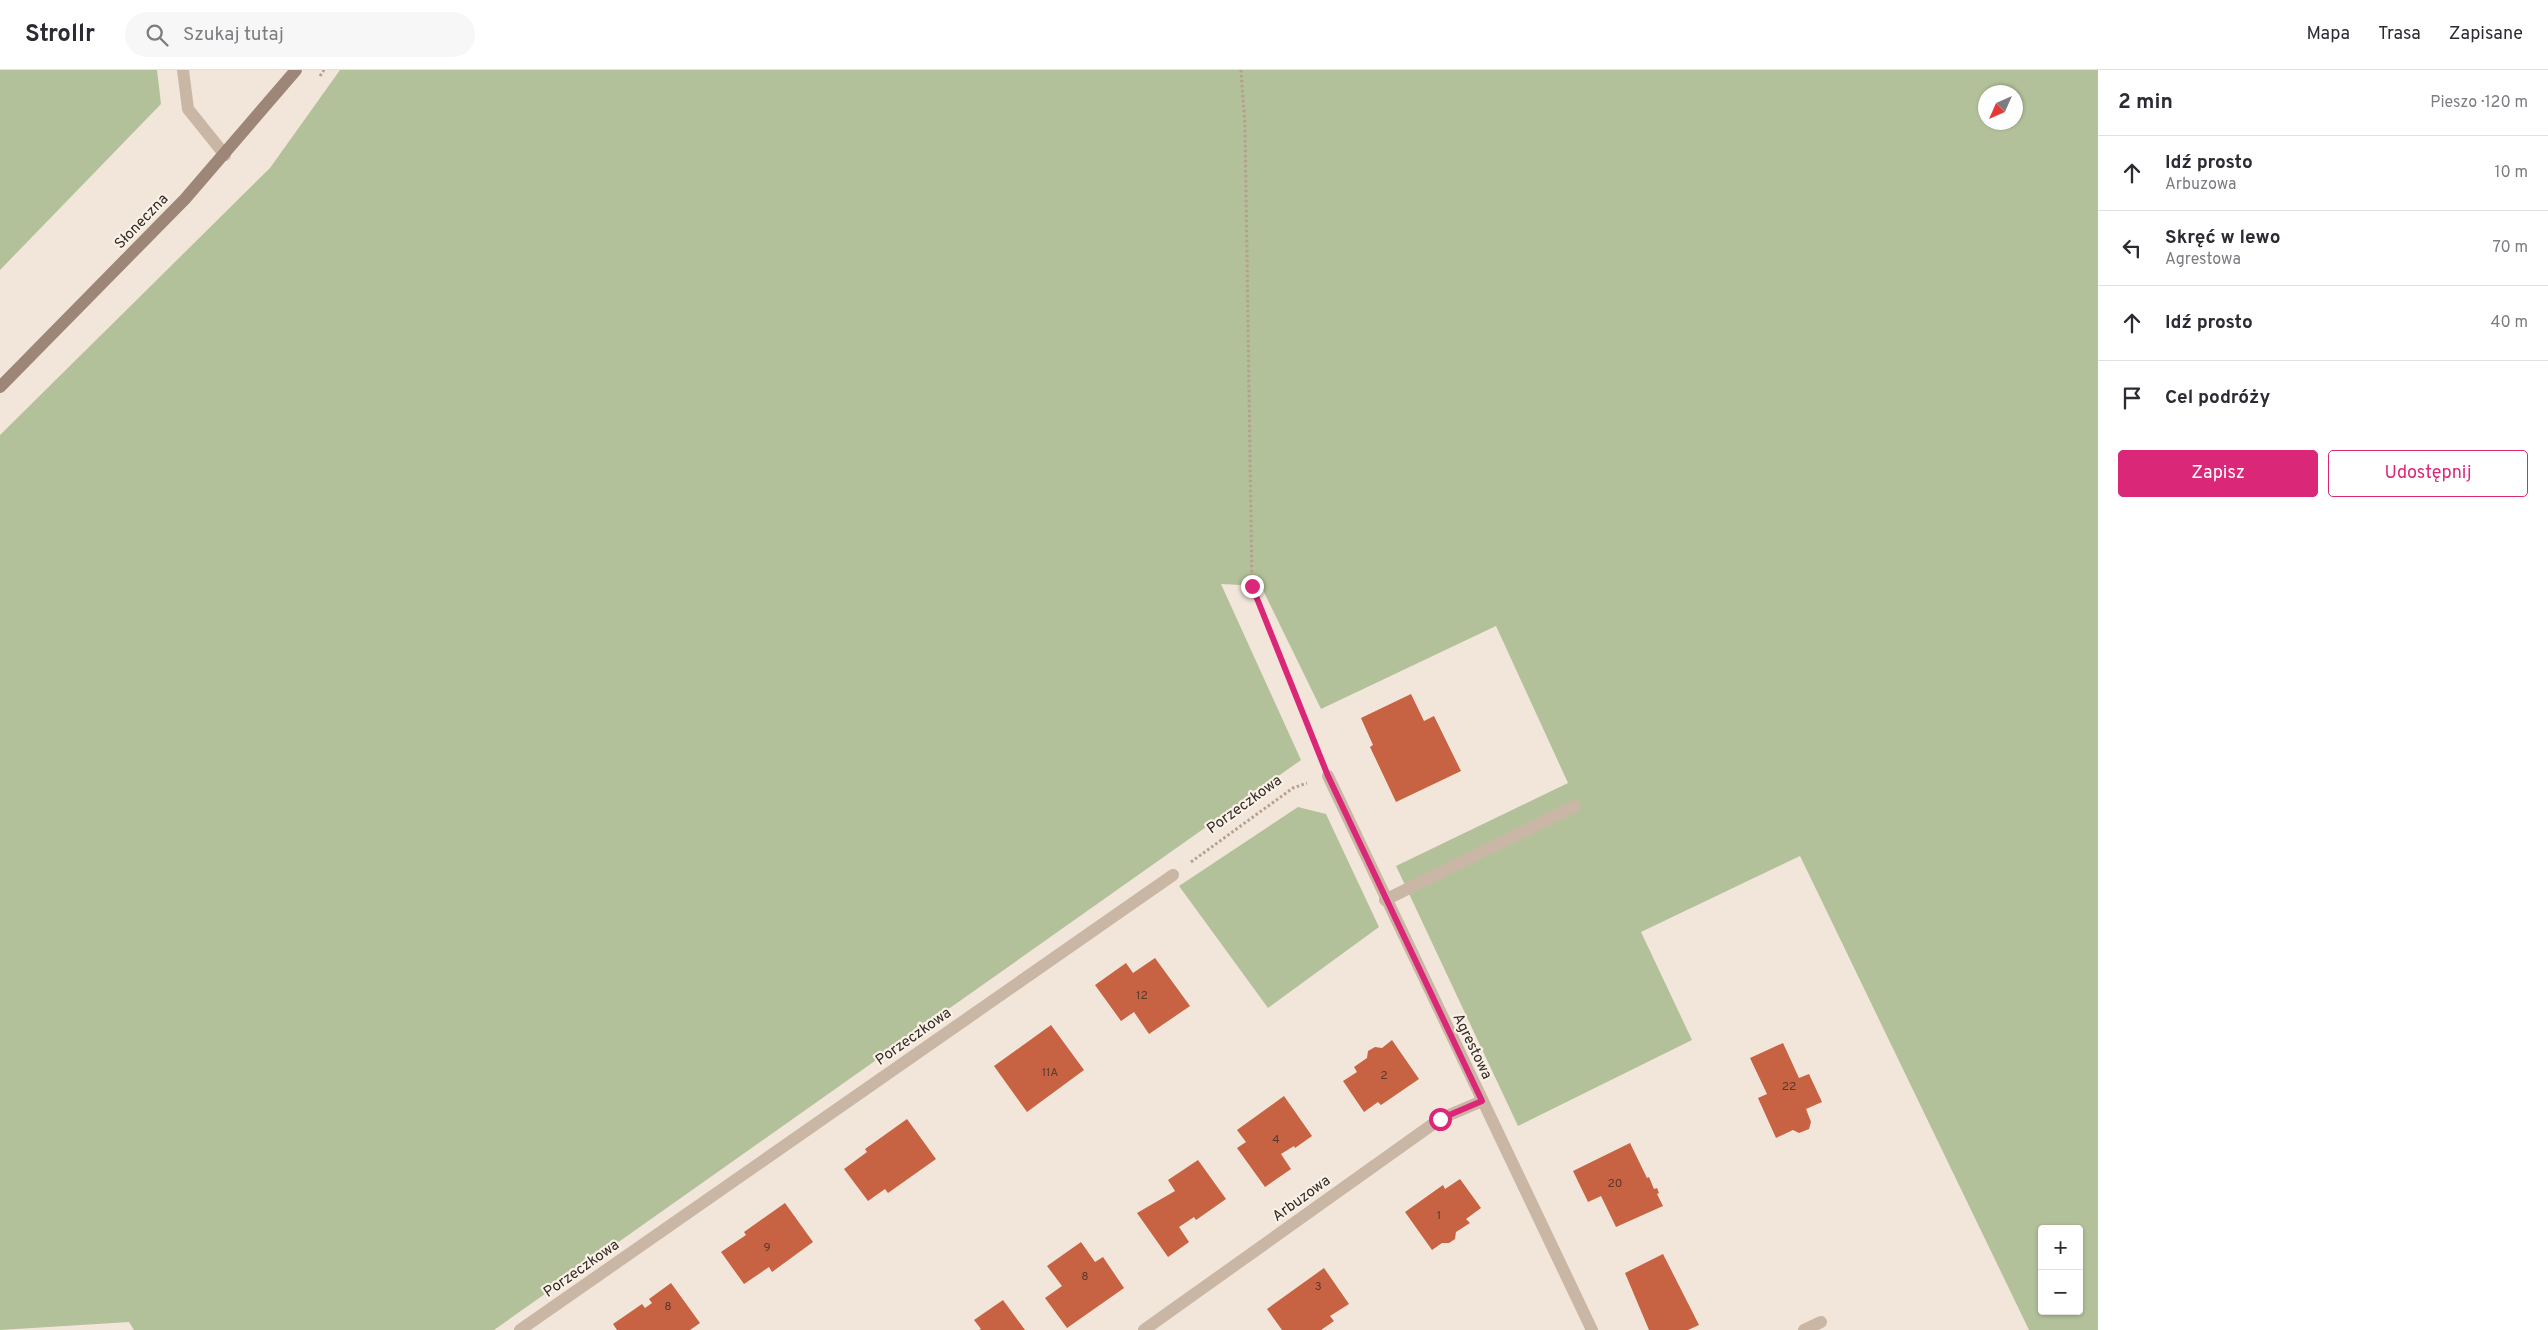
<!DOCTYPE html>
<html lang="pl">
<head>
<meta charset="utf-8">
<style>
  :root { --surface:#fff; --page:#f7f7f7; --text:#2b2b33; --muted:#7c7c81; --line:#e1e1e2; --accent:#db2777 }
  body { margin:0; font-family:Overpass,sans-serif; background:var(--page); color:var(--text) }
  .controls { position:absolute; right:15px; bottom:15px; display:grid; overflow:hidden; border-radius:5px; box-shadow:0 1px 4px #0004 }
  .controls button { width:45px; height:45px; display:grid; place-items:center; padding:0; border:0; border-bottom:1px solid var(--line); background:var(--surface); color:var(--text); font:25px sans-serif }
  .compass { position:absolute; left:1978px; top:15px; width:45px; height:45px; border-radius:50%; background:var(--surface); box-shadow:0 1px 4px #0004; rotate:225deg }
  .stop { position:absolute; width:15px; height:15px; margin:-11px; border:4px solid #db2777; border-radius:50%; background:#fff }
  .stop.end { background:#db2777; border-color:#fff; box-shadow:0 1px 5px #0008 }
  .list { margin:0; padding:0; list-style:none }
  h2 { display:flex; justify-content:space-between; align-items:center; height:65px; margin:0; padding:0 20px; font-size:21px }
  h2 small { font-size:16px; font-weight:400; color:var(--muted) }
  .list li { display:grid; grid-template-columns:32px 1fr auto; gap:15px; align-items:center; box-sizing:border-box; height:75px; padding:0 20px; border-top:1px solid var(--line) }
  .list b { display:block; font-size:19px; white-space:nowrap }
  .list p { margin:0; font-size:16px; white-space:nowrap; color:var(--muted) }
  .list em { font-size:16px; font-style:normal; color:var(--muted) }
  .actions { display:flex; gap:10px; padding:15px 20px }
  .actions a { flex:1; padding:11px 0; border:1px solid var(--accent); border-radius:5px; text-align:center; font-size:18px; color:var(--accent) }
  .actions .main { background:var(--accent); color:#fff }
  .icon { flex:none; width:28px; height:28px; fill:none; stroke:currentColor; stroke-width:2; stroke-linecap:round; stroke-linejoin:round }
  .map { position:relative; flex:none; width:2098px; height:1260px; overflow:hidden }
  header { display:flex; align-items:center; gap:30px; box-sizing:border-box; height:70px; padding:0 25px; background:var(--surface); border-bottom:1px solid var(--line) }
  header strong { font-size:24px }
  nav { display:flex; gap:28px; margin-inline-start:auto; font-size:18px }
  .search { width:350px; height:45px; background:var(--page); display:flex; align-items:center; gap:12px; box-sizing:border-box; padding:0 18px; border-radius:28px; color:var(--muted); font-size:19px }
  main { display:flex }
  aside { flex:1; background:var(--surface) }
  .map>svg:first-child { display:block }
</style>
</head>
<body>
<header>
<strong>Strollr</strong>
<div class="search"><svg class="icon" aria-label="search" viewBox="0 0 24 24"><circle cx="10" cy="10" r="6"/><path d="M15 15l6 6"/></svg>Szukaj tutaj</div>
<nav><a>Mapa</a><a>Trasa</a><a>Zapisane</a></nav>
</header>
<main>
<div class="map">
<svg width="2098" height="1260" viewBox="0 0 2098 1260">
  <rect width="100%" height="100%" fill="#f2e6da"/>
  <g fill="#b3c19a" fill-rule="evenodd">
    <polygon points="0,0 157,0 161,34 0,200"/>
    <path d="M340 0H2098V1260H2029L1800 786 1641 862 1692 970 1518 1056 1396 796 1568 713 1496 556 1321 639 1261 516 1221 514 1301 690 494 1260H134L129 1252 0 1260V365L270 98ZM1986 22H2016V52H1986ZM2042 1159H2079V1241H2042Z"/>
    <polygon points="1298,737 1326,744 1379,857 1268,938 1179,816"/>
  </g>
  <g fill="#c76342">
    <polygon points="1411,624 1424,651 1434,646 1461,701 1396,732 1370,677 1373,675 1361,648"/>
    <polygon points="1155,888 1190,936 1149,964 1134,942 1121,951 1095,915 1126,893 1133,903"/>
    <polygon points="1051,955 1084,1000 1027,1042 994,996"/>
    <polygon points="1392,970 1419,1009 1381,1035 1378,1032 1364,1042 1343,1011 1357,1002 1354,997 1367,988 1368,981 1375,977 1382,978"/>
    <polygon points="1783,973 1799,1008 1809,1004 1822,1032 1806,1039 1811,1052 1809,1059 1799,1063 1793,1060 1776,1068 1758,1028 1767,1024 1750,988"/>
    <polygon points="1284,1026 1312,1066 1295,1078 1294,1076 1281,1084 1291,1099 1265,1117 1237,1078 1246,1072 1237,1060"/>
    <polygon points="907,1049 936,1089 888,1123 885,1119 868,1131 844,1099 867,1082 865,1079"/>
    <polygon points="1630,1073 1647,1108 1649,1107 1654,1119 1657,1118 1659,1123 1657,1124 1663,1136 1616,1157 1601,1126 1588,1132 1573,1101"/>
    <polygon points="1198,1090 1226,1129 1196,1150 1194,1147 1179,1157 1189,1172 1168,1187 1137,1143 1175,1121 1168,1110"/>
    <polygon points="1460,1109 1481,1138 1466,1149 1470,1153 1456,1162 1455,1169 1449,1173 1442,1173 1432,1180 1405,1142 1443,1115 1445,1119"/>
    <polygon points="785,1133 813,1172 772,1202 769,1197 744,1214 721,1182 746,1165 744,1162"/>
    <polygon points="1081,1172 1095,1192 1103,1187 1124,1218 1067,1258 1045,1228 1062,1216 1047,1196"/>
    <polygon points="1663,1184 1699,1255 1688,1260 1649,1260 1625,1203"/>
    <polygon points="1324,1198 1349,1234 1330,1246 1334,1251 1321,1260 1282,1260 1267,1239"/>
    <polygon points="671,1213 700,1253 690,1260 617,1260 613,1254 642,1234 645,1238 652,1233 649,1229"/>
    <polygon points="1003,1230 1025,1260 979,1260 981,1259 974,1250"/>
  </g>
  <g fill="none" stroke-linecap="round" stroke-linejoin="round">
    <g stroke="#b5a090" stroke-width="3" stroke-dasharray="2.5 2.5" stroke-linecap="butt">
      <polyline points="1241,0 1245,57 1252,516 1320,686"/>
      <polyline points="320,6 324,0"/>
      <polyline points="1191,792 1293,718 1307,713"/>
    </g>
    <g stroke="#cab6a5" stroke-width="12">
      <polyline points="1385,830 1575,736"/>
      <polyline points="1804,1260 1821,1252"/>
    </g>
    <g stroke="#cab6a5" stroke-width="12">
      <polyline points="183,0 188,39 225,85"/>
      <polyline points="1328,706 1592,1260"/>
      <polyline points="520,1260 1173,805"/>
      <polyline points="1144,1260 1440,1049 1482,1031"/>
    </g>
    <polyline stroke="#9d8577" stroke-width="12" points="0,317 185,129 296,0"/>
  </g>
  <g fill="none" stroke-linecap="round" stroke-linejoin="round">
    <polyline stroke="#db2777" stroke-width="6" points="1252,516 1328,706 1482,1031 1440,1049"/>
  </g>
  <g text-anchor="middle" stroke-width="4.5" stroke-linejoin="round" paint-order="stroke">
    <g font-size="12" fill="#5a392e">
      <text x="1142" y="929">12</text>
      <text x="1050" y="1006">11A</text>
      <text x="1384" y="1009">2</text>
      <text x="1789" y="1020">22</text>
      <text x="1276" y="1073">4</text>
      <text x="1615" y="1117">20</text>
      <text x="1439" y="1149">1</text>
      <text x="767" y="1181">9</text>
      <text x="1085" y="1210">8</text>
      <text x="1318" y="1220">3</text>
      <text x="668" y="1240">8</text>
    </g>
    <g font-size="15" fill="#352b27" stroke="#f9f0e6">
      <text transform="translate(141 151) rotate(-46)" y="5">Słoneczna</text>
      <text transform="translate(1244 734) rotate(-36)" y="5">Porzeczkowa</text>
      <text transform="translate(913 966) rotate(-35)" y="5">Porzeczkowa</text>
      <text transform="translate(1473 976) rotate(64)" y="5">Agrestowa</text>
      <text transform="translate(1301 1128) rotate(-36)" y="5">Arbuzowa</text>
      <text transform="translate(581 1198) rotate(-35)" y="5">Porzeczkowa</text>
    </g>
  </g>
</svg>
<div class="controls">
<button>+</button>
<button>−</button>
</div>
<svg class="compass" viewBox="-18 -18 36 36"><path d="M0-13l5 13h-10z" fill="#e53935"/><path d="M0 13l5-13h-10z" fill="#7c7c81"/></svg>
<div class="stop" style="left:1440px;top:1049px"></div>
<div class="stop end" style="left:1252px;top:516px"></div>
</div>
<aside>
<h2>2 min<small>Pieszo · 120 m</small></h2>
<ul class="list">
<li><svg class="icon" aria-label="ahead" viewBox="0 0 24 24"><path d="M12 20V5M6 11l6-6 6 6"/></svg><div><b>Idź prosto</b><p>Arbuzowa</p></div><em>10 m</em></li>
<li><svg class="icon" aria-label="left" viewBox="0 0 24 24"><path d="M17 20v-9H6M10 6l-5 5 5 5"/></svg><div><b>Skręć w lewo</b><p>Agrestowa</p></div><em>70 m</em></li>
<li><svg class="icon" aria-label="ahead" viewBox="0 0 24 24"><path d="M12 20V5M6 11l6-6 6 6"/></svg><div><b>Idź prosto</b></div><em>40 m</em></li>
<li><svg class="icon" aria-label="arrive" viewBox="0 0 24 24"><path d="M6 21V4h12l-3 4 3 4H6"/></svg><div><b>Cel podróży</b></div></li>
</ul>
<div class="actions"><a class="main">Zapisz</a><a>Udostępnij</a></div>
</aside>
</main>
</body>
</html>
